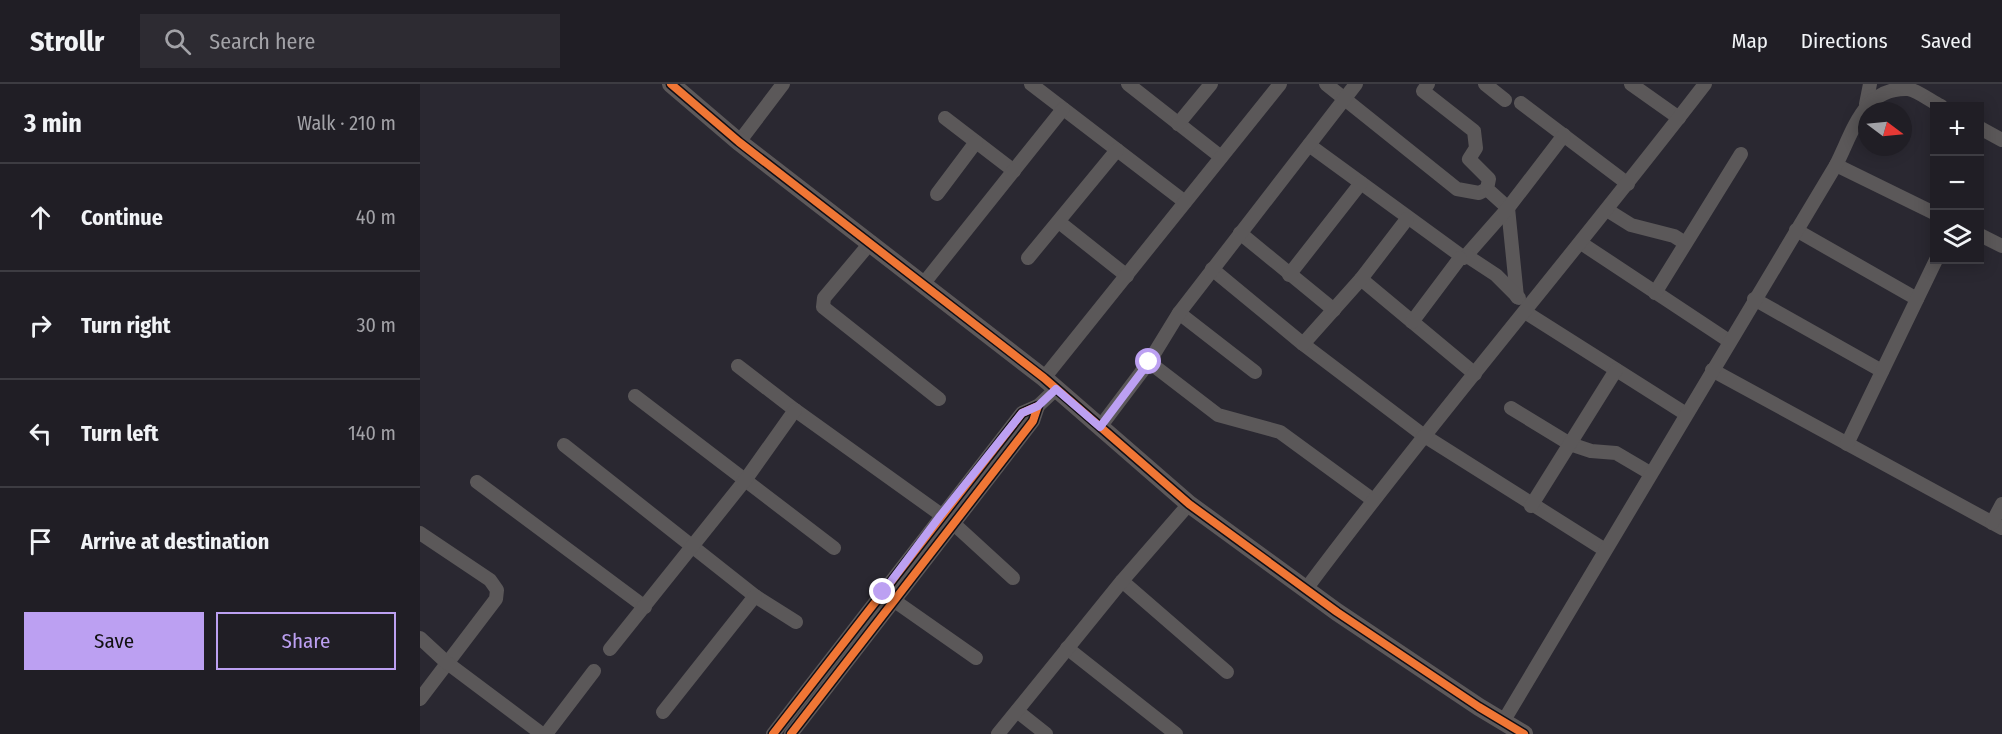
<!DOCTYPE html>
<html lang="en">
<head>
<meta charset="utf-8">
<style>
  :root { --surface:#201e25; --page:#2d2b32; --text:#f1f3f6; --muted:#a2a2a7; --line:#3d3c42; --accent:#bca0f2 }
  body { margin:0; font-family:"Fira Sans Condensed",sans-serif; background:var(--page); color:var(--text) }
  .controls { position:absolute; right:18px; top:18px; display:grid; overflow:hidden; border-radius:0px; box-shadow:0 3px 15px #0003 }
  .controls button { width:54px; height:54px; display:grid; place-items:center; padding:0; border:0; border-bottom:2px solid var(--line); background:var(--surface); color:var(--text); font:30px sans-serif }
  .compass { position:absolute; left:1438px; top:18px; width:54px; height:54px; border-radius:50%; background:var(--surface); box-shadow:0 3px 15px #0003; rotate:106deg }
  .stop { position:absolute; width:18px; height:18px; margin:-14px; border:4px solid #bca0f2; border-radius:50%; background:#fff }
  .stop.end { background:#bca0f2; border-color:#fff; box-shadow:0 2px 6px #0008 }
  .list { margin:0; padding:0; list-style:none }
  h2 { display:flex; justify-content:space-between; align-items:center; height:78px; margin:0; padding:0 24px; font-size:26px }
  h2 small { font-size:20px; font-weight:400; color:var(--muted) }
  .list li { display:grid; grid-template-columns:39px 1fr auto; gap:18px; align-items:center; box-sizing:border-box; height:108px; padding:0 24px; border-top:2px solid var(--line) }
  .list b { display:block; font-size:22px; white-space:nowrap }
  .list em { font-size:20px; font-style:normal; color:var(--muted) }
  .actions { display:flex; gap:12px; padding:18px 24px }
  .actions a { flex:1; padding:14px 0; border:2px solid var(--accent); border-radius:0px; text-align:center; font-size:21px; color:var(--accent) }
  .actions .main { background:var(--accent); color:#111 }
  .icon { flex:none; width:33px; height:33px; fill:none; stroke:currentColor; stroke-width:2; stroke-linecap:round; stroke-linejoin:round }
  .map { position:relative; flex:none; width:1582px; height:650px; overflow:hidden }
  header { display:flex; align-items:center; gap:36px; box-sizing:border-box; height:84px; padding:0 30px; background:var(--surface); border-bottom:2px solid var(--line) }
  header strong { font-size:28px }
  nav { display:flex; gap:33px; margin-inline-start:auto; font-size:21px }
  .search { width:420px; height:54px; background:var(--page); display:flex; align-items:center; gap:15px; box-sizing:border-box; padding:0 21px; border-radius:0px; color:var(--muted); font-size:22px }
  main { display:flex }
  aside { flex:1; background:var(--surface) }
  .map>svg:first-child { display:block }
</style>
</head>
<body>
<header>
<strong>Strollr</strong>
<div class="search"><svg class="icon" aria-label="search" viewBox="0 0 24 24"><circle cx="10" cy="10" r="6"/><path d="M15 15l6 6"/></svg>Search here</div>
<nav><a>Map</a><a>Directions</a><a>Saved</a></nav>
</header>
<main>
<aside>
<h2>3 min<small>Walk · 210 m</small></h2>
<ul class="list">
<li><svg class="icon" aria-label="ahead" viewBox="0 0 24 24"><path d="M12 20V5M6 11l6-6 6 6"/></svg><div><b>Continue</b></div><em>40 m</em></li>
<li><svg class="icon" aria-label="right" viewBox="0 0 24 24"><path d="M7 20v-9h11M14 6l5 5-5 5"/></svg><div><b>Turn right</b></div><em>30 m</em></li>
<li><svg class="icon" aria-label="left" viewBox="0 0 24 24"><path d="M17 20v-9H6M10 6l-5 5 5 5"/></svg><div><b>Turn left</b></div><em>140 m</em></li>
<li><svg class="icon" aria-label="arrive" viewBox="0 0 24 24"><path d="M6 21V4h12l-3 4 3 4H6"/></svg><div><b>Arrive at destination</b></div></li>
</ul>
<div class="actions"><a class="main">Save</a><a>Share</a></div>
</aside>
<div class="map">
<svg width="1582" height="650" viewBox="0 0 1582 650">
  <rect width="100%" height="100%" fill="#2a2831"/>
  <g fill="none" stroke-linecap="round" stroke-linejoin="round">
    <g stroke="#5b5859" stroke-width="14">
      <polyline points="611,0 765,118"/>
      <polyline points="708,0 801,73"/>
      <polyline points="906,0 1037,105 1059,109 1067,105"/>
      <polyline points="1008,0 1003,7 1054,47 1056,64 1049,75 1069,95 1067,105 1088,124 1097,213"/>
      <polyline points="1065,0 1085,16"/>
      <polyline points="1211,0 1259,34"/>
      <polyline points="1101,19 1208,100"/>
      <polyline points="1446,20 1450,0"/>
      <polyline points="525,34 594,87"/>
      <polyline points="758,40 791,0"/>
      <polyline points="1560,44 1582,56"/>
      <polyline points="319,58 363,0"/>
      <polyline points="889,61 1044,174 1088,124 1144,51"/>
      <polyline points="1416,81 1514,129"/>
      <polyline points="517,110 556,58"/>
      <polyline points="1187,126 1211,141 1254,152 1265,159"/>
      <polyline points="639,138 707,192"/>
      <polyline points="1376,146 1497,215"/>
      <polyline points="820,149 914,226"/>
      <polyline points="1560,151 1582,162"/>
      <polyline points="451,158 404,214 403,223 519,315"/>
      <polyline points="1161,159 1309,257"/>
      <polyline points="1047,172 1076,191 1099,214"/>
      <polyline points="608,174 697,66"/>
      <polyline points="792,185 883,260 1003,351 1185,466"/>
      <polyline points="869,191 941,99"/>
      <polyline points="941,195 1055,290"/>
      <polyline points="504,199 643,25"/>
      <polyline points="1235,209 1321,70"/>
      <polyline points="1334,215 1462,287"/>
      <polyline points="1105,228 1266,330"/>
      <polyline points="759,229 835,288"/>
      <polyline points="992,238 1040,174"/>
      <polyline points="883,260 941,195 987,135"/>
      <polyline points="729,278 798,331 860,348 953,416"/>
      <polyline points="318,282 375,326 534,440 593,494"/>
      <polyline points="1292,286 1582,444"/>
      <polyline points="624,294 860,0"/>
      <polyline points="215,312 414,464"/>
      <polyline points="618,322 636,305"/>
      <polyline points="1091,324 1150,360 1171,367 1196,369 1230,389"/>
      <polyline points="680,343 729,278 759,229 936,0"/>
      <polyline points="1427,360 1516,176"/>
      <polyline points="144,361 335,512 376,538"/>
      <polyline points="57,398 225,523"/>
      <polyline points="1111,422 1196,286"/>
      <polyline points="1572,439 1582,420"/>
      <polyline points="0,449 70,496 77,506 76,515 0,615"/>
      <polyline points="702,497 807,588"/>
      <path d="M886 505C1015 333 1154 170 1285 0"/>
      <polyline points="469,513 556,574"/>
      <polyline points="0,554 26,578 122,650"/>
      <polyline points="647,564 756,650"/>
      <polyline points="190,565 326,395 375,326"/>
      <polyline points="597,627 626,650"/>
      <polyline points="243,628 335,512"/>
      <path d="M1083 638 1416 81C1433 48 1443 3 1488 5 1497 6 1512 18 1521 22"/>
      <polyline points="126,650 174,587"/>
      <polyline points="353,650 602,329 618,322 613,337 371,650"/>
      <polyline points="578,650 702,497 769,420"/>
    </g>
    <polyline stroke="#5d595a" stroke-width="18" points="251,0 319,58 624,294 769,420 917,528 1059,623 1104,650"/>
    <g stroke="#110f16" stroke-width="11">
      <g id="cycleway">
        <polyline points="251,0 319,58 624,294 769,420 917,528 1059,623 1104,650"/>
        <polyline points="353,650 602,329 618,322 613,337 371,650"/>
      </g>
    </g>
    <use href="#cycleway" stroke="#f07635" stroke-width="8"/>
  </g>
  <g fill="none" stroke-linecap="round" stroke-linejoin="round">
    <polyline stroke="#bca0f2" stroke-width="8" points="463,508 520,432 602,329 618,322 636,305 680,343 729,278"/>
  </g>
</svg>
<div class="controls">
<button>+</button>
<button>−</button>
<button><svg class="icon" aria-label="layers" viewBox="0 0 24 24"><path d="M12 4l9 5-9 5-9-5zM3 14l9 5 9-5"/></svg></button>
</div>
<svg class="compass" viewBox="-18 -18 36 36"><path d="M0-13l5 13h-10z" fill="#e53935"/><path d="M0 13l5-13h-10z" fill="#a2a2a7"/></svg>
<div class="stop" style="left:729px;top:278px"></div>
<div class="stop end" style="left:463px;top:508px"></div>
</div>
</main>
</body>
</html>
